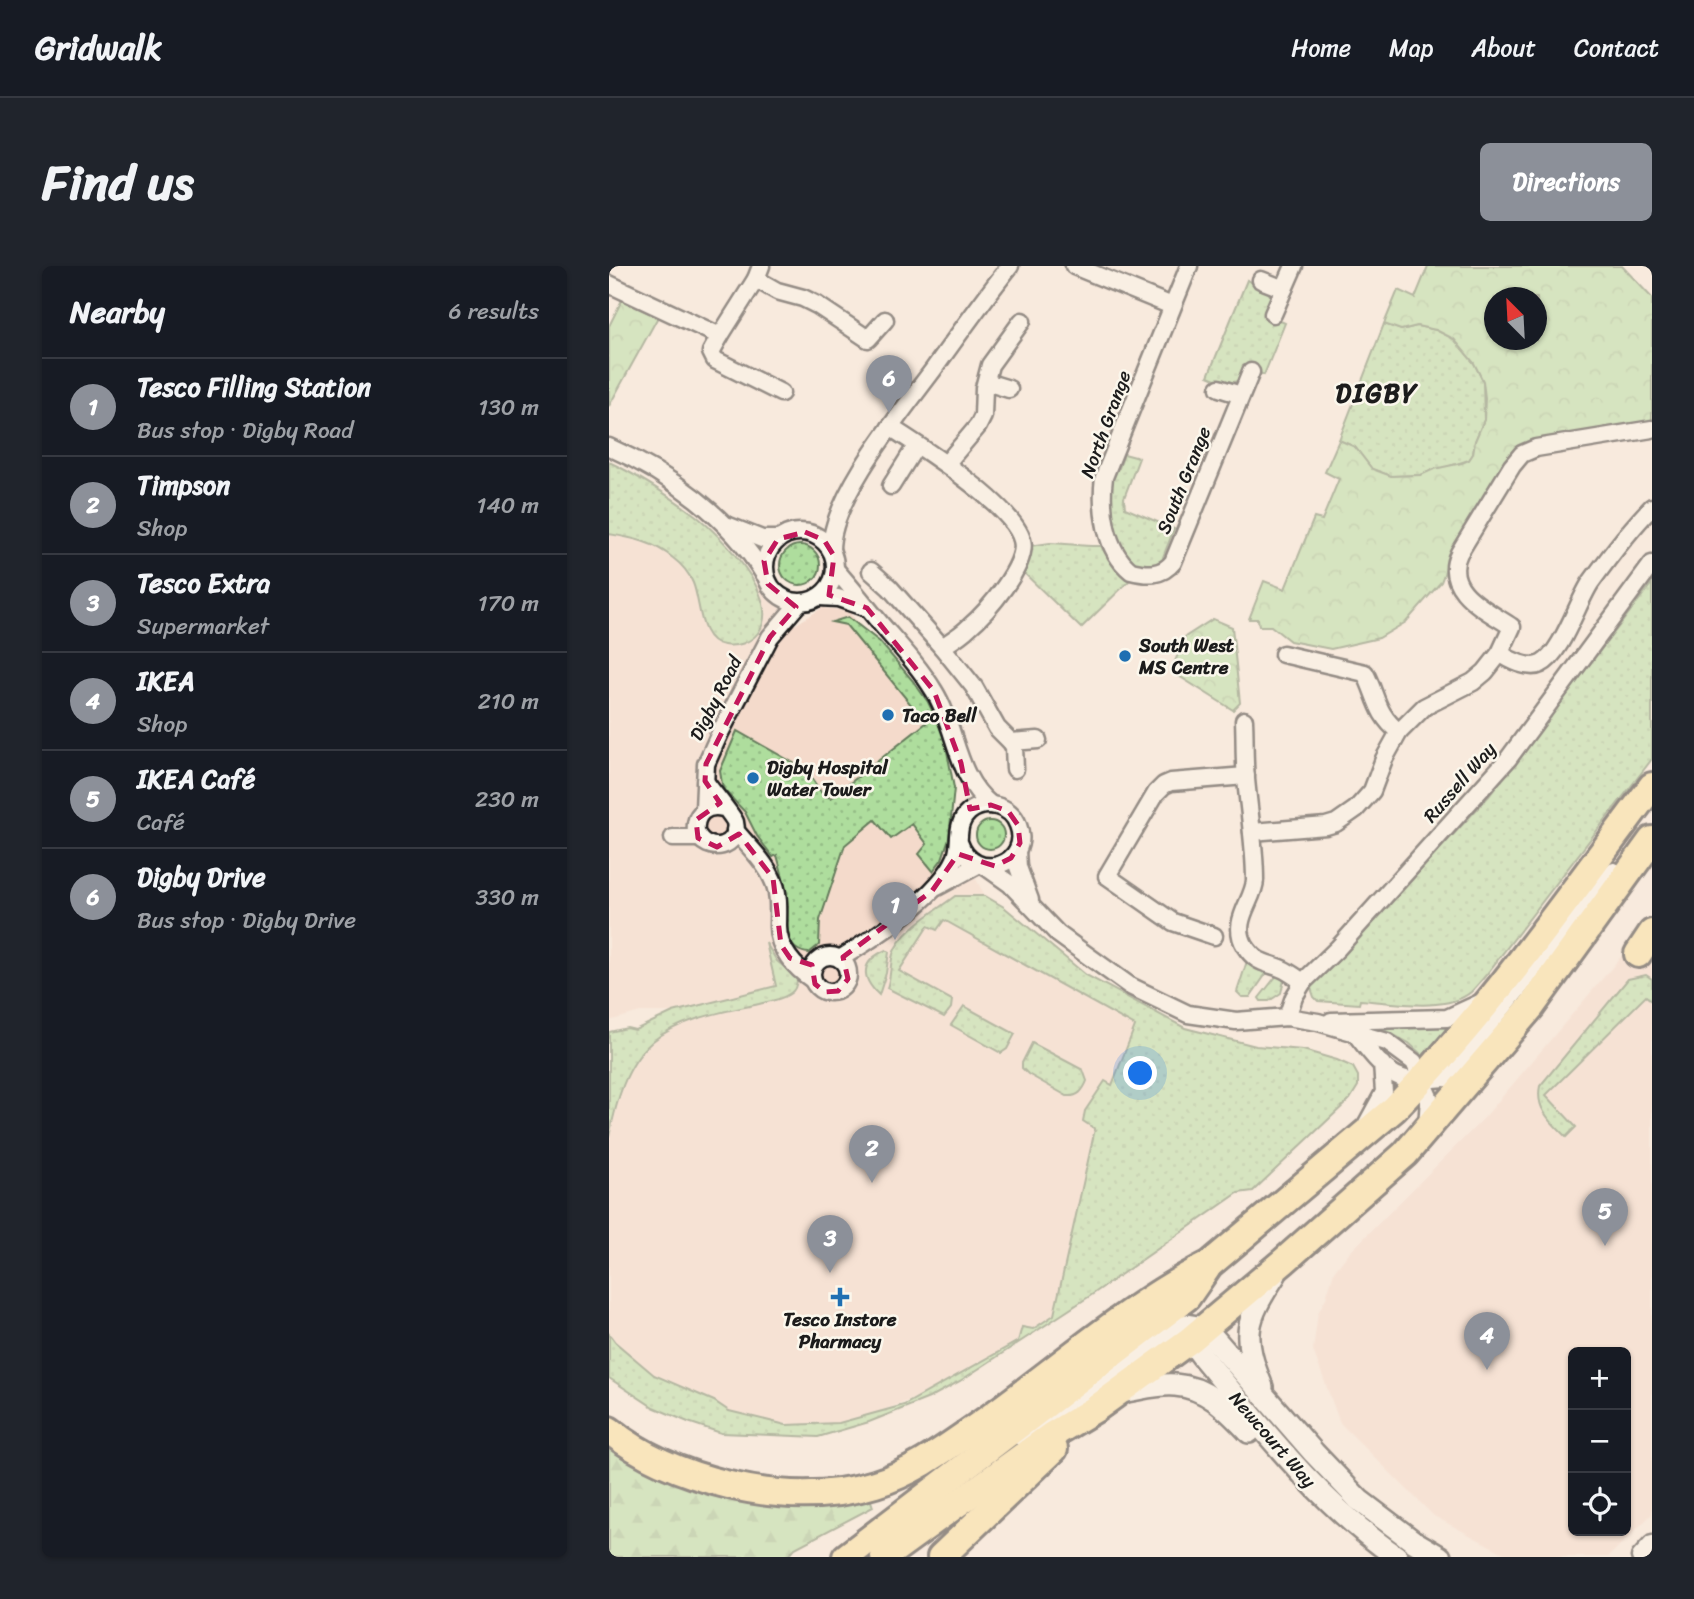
<!DOCTYPE html>
<html lang="en">
<head>
<meta charset="utf-8">
<style>
  :root { --surface:#171b24; --page:#20242c; --text:#f1f3f6; --muted:#9ea1a6; --line:#363941; --accent:#8c9099 }
  body { margin:0; font-family:Sriracha,sans-serif; background:var(--page); color:var(--text) }
  .controls { position:absolute; right:21px; bottom:21px; display:grid; overflow:hidden; border-radius:10px; box-shadow:0 2px 5px #0004 }
  .controls button { width:63px; height:63px; display:grid; place-items:center; padding:0; border:0; border-bottom:2px solid var(--line); background:var(--surface); color:var(--text); font:35px sans-serif }
  .compass { position:absolute; left:875px; top:21px; width:63px; height:63px; border-radius:50%; background:var(--surface); box-shadow:0 2px 5px #0004; rotate:336deg }
  .you { position:absolute; left:532px; top:808px; width:24px; height:24px; margin:-18px; border:5px solid #fff; border-radius:50%; background:#1a73e8; box-shadow:0 0 0 10px #1a73e833 }
  .badge { display:grid; place-items:center; width:46px; height:46px; border-radius:50%; background:var(--accent); color:#fff; font-size:23px; font-weight:700 }
  .pin { position:absolute; translate:-50% -58px; filter:drop-shadow(0 2px 4px #0008) }
  .pin::after { content:''; position:absolute; top:37px; width:24px; height:21px; background:inherit; clip-path:polygon(0 0,100% 0,50% 100%) }
  .list { margin:0; padding:0; list-style:none }
  h2 { display:flex; justify-content:space-between; align-items:center; height:91px; margin:0; padding:0 28px; font-size:30px }
  h2 small { font-size:23px; font-weight:400; color:var(--muted) }
  .list li { display:grid; grid-template-columns:46px 1fr auto; gap:21px; align-items:center; box-sizing:border-box; height:98px; padding:0 28px; border-top:2px solid var(--line) }
  .list b { display:block; font-size:26px; white-space:nowrap }
  .list p { margin:0; font-size:23px; white-space:nowrap; color:var(--muted) }
  .list em { font-size:23px; font-style:normal; color:var(--muted) }
  .icon { flex:none; width:38px; height:38px; fill:none; stroke:currentColor; stroke-width:2; stroke-linecap:round; stroke-linejoin:round }
  .map { position:relative; flex:none; width:1043px; height:1291px; overflow:hidden; border-radius:10px }
  header { display:flex; align-items:center; gap:42px; box-sizing:border-box; height:98px; padding:0 35px; background:var(--surface); border-bottom:2px solid var(--line) }
  header strong { font-size:33px }
  nav { display:flex; gap:38px; margin-inline-start:auto; font-size:24px }
  .intro { display:flex; align-items:center; justify-content:space-between; box-sizing:border-box; height:168px; padding:0 42px }
  h1 { margin:0; font-size:49px }
  .button { padding:18px 32px; border-radius:10px; background:var(--accent); color:#fff; font-size:24px; font-weight:700 }
  main { display:flex; gap:42px; padding:0 42px }
  aside { flex:1; background:var(--surface); border-radius:10px; box-shadow:0 2px 5px #0004 }
  .map>svg:first-child { display:block }
</style>
</head>
<body>
<header>
<strong>Gridwalk</strong>
<nav><a>Home</a><a>Map</a><a>About</a><a>Contact</a></nav>
</header>
<div class="intro"><h1>Find us</h1><a class="button">Directions</a></div>
<main>
<aside>
<h2>Nearby<small>6 results</small></h2>
<ul class="list">
<li><span class="badge">1</span><div><b>Tesco Filling Station</b><p>Bus stop · Digby Road</p></div><em>130 m</em></li>
<li><span class="badge">2</span><div><b>Timpson</b><p>Shop</p></div><em>140 m</em></li>
<li><span class="badge">3</span><div><b>Tesco Extra</b><p>Supermarket</p></div><em>170 m</em></li>
<li><span class="badge">4</span><div><b>IKEA</b><p>Shop</p></div><em>210 m</em></li>
<li><span class="badge">5</span><div><b>IKEA Café</b><p>Café</p></div><em>230 m</em></li>
<li><span class="badge">6</span><div><b>Digby Drive</b><p>Bus stop · Digby Drive</p></div><em>330 m</em></li>
</ul>
</aside>
<div class="map">
<svg width="1043" height="1291" viewBox="0 0 1043 1291">
  <defs>
    <pattern id="grass-dots" width="8" height="8" patternUnits="userSpaceOnUse" patternTransform="scale(1.75)"><rect width="8" height="8" fill="#aedd9d"/><path d="M2 2h.1M6 6h.1" fill="none" stroke="#95bd87" stroke-width="1.8" stroke-linecap="round"/></pattern>
    <pattern id="forest-firs" width="22" height="20" patternUnits="userSpaceOnUse" patternTransform="scale(1.75)"><rect width="22" height="20" fill="#aedd9d"/><path d="M5 1l3.5 6h-7zM16 11l3.5 6h-7z" fill="#95bd87"/></pattern>
    <pattern id="park-crowns" width="20" height="18" patternUnits="userSpaceOnUse" patternTransform="scale(1.75)"><rect width="20" height="18" fill="#aedd9d"/><path d="M2 6a3 3 0 1 1 6 0M12 15a3 3 0 1 1 6 0" fill="none" stroke="#95bd87"/></pattern>
  </defs>
  <rect width="100%" height="100%" fill="#f8eadd"/>
  <filter id="ink" filterUnits="userSpaceOnUse"><feTurbulence type="fractalNoise" baseFrequency=".0143" numOctaves="2"/><feDisplacementMap in="SourceGraphic" scale="14" xChannelSelector="R" yChannelSelector="G"/><feConvolveMatrix kernelMatrix="1 2 1 2 8 2 1 2 1" color-interpolation-filters="sRGB"/></filter>
  <g filter="url(#ink)">
    <g fill="#f4dacb" fill-rule="evenodd">
      <polygon points="0,196 43,219 88,251 108,270 145,315 186,359 213,342 239,345 319,437 339,560 376,630 395,641 477,709 576,762 647,780 694,784 728,794 744,801 749,810 749,820 741,833 644,925 629,927 444,1053 360,1105 309,1131 267,1147 213,1162 142,1153 81,1130 27,1101 0,1069 0,864 11,819 61,746 31,746 0,755"/>
      <path d="M1028 672 1043 686V1248L999 1291H902L825 1250 731 1157 704 1084 709 1047 717 1032 725 1006 739 988 876 851ZM964 1086H1017V1265H964Z"/>
    </g>
    <g fill="url(#grass-dots)" stroke="#657c5c" stroke-width="2">
      <polygon points="638,14 658,24 663,33 656,48 676,57 655,109 634,100 628,115 618,118 599,110"/>
      <polygon points="775,58 792,64 808,60 827,64 845,73 865,97 874,115 875,154 866,175 864,188 860,194 812,209 782,210 763,203 746,181 730,174"/>
      <path d="M515 188 530 192 515 232 516 242 565 263 554 291 557 293C514 326 495 249 501 218 502 213 504 207 506 202H510Z"/>
      <path d="M0 196C30 210 59 229 86 249 111 269 175 333 149 367 141 377 128 381 115 379 89 375 92 336 84 317 80 307 72 298 64 292 45 276 24 272 0 268Z"/>
      <path d="M441 277C458 277 475 281 492 280L506 303 522 313 472 362 411 303 421 280Z"/>
      <circle cx="191" cy="299" r="20"/>
      <path d="M1043 317V493L877 709C872 715 867 721 862 726 837 747 782 736 751 734L750 738 709 735 705 731 702 722 704 717 726 696 880 530Z"/>
      <path d="M239 351 271 376 304 415 319 436 335 469 345 522 340 572 333 593 324 605 310 588 318 578 303 558 282 573 266 554 236 579 211 654 210 679 200 687C171 685 180 652 178 633 176 618 172 603 168 589L164 591 148 570 136 546 115 524 113 518 111 505 128 465 197 504 214 529 222 532 317 457 237 359 223 356Z"/>
      <circle cx="381" cy="569" r="14"/>
      <path d="M346 630H376L395 641 477 709 576 762 647 780 694 784 728 794 744 801 749 810V820L741 833 644 925 629 927 481 1030 351 1115 320 1132 260 1156 209 1171 112 1167 79 1156 44 1141 0 1112V1068L6 1076 45 1109 105 1135 120 1145 177 1159 230 1157 295 1139 409 1075 413 1061 424 1063 445 1049 486 863 474 855 476 845 496 815 503 819 526 760 335 654 328 664 319 660 290 705 343 734 342 742 335 751 278 722C282 711 281 699 284 688 291 665 328 644 346 630Z"/>
      <path d="M157 677 168 695 186 710 188 715C187 719 187 722 184 725 176 733 161 735 150 738 115 746 72 752 44 775 16 799 7 837 0 871V766L18 762 26 764 64 746 167 720Z"/>
      <path d="M277 684 280 686 277 707 270 729C251 711 252 695 277 684Z"/>
      <polygon points="638,695 647,701 659,705 641,731 633,731 628,726"/>
      <polygon points="669,708 675,714 672,727 660,735 652,735 650,732"/>
      <path d="M1037 709 1043 713V735L1037 730 937 829 967 861 957 871C942 856 926 843 931 820L1019 713Z"/>
      <polygon points="355,740 406,768 398,783 392,787 342,759"/>
      <polygon points="776,759 834,761 837,763 814,790 800,777 775,764 772,761"/>
      <path d="M423 777 474 804 478 815C474 825 469 831 458 830L419 808 413 802V797Z"/>
    </g>
    <polygon fill="url(#forest-firs)" stroke="#657c5c" stroke-width="2" points="0,1182 67,1214 180,1243 261,1232 264,1241 186,1282 178,1291 0,1291"/>
    <g fill="url(#park-crowns)" stroke="#657c5c" stroke-width="2" fill-rule="evenodd">
      <path d="M819 0H1013L1043 32V155L920 177 844 284 832 316 797 356 770 372 722 383 681 375 662 360H650L649 353H640L655 315 676 323 705 252 713 254 730 213 716 206 730 174 746 181 763 203 782 210 812 209 825 203 853 197 860 194 864 188 866 175 875 154 876 132 874 115 865 97 845 73 827 64 808 60 792 64 775 58 789 24 806 32ZM886 32H928V74H886Z"/>
      <polygon points="13,34 49,51 0,140 0,60"/>
      <polygon points="604,353 623,361 631,437 624,444 562,405 576,371"/>
    </g>
    <g fill="none" stroke-linecap="round" stroke-linejoin="round">
      <g stroke="#1c1c1c" stroke-width="21">
        <g id="minor">
          <polyline points="465,0 563,40"/>
          <path d="M580 0 495 211C491 243 496 284 522 305 538 309 553 310 564 296L642 106"/>
          <polyline points="147,13 168,25 194,32 208,39 259,73 276,54"/>
          <polyline points="652,14 675,23"/>
          <polyline points="0,18 111,70 102,86 106,94 172,127"/>
          <polyline points="664,48 685,0"/>
          <polyline points="111,70 147,13 152,0"/>
          <polyline points="377,116 400,123"/>
          <polyline points="610,122 632,129"/>
          <path d="M281 161C312 181 404 239 413 274 420 298 377 347 359 362 352 369 342 375 333 381L365 421 388 462 402 476 405 481 406 503"/>
          <path d="M0 181C61 208 120 251 155 308"/>
          <polyline points="337,198 369,160 374,150 375,122 381,99 413,55"/>
          <polyline points="282,220 307,180"/>
          <polyline points="120,260 153,273 169,273"/>
          <circle cx="191" cy="301" r="35"/>
          <path d="M222 284C222 231 292 147 324 104 349 69 374 34 401 0"/>
          <path d="M226 303C242 321 256 339 271 357 290 379 310 400 325 425 348 462 346 510 382 539"/>
          <polyline points="262,305 281,322 333,381"/>
          <polyline points="210,331 229,332 258,342"/>
          <path d="M891 387C900 394 920 404 932 398 952 389 969 335 982 316 1000 291 1021 263 1043 241"/>
          <path d="M674 388 756 407C768 430 767 448 790 466"/>
          <path d="M635 454C636 473 635 493 637 513 640 546 646 580 646 614 645 635 621 655 636 680 647 697 655 696 671 702 679 705 687 711 694 716"/>
          <polyline points="402,476 429,474"/>
          <path d="M96 515C101 523 124 550 126 556 132 581 98 590 87 566 85 548 97 538 114 542"/>
          <polyline points="95,543 97,498 111,467 161,371 190,337"/>
          <path d="M126 564C138 579 155 594 163 612 171 627 169 644 169 661 169 683 186 702 204 714"/>
          <path d="M643 566 717 560 727 557 747 543 763 525 775 493 790 466 815 441 864 416 876 406 891 387 903 361C878 344 832 324 850 287L903 200 913 188 927 182 1043 163"/>
          <polyline points="64,572 89,572"/>
          <polyline points="408,585 409,601 421,634"/>
          <polyline points="377,601 401,618 449,668 482,692 521,720 579,748 627,755 678,751 709,756 778,776 805,796 820,831 818,862"/>
          <polyline points="328,621 369,599"/>
          <polyline points="605,670 564,656 498,610 547,527 555,519 562,516 637,510"/>
          <circle cx="221" cy="708" r="18"/>
          <path d="M232 692C267 671 331 629 347 591 353 575 345 559 360 546 376 533 402 539 409 559 424 598 365 620 350 576"/>
          <polyline points="678,751 685,731 694,716 729,682 899,493 1043,298"/>
          <polyline points="722,755 838,752 875,735"/>
          <path d="M746 767C758 782 773 804 791 811 804 817 823 813 837 812L1005 605"/>
          <polyline points="757,859 775,826 773,798"/>
          <polyline points="1031,1291 1043,1278"/>
        </g>
      </g>
      <g stroke="#1c1c1c" stroke-width="26">
        <g id="tertiary">
          <path d="M577 1060 581 1074 593 1090C653 1162 711 1238 788 1291"/>
          <path d="M653 1121C632 1069 636 1055 666 1009"/>
          <path d="M510 1126C528 1124 549 1117 566 1119 598 1121 619 1144 640 1166"/>
          <polyline points="414,1170 455,1144 560,1067 577,1059 596,1062 705,1187 750,1234 804,1275 831,1291"/>
        </g>
      </g>
      <g stroke="#1c1c1c" stroke-width="32">
        <g id="primary">
          <polyline points="1029,688 1043,667"/>
          <path d="M0 1164C33 1191 78 1209 120 1219 167 1230 218 1233 266 1218 307 1206 341 1179 376 1155 450 1102 520 1039 601 998L785 843C881 744 960 630 1043 520"/>
          <polyline points="237,1291 578,1031 598,1002"/>
          <polyline points="275,1291 443,1169 486,1143 581,1074 675,995 796,888 922,741 1043,574"/>
          <polyline points="332,1291 445,1183"/>
        </g>
      </g>
      <use href="#minor" stroke="#fbf7ec" stroke-width="16"/>
      <use href="#tertiary" stroke="#fbf7ec" stroke-width="21"/>
      <use href="#primary" stroke="#fadf96" stroke-width="26"/>
    </g>
  </g>
  <path d="M0 0H1043V1291H0ZM196 266 215 274 225 290 220 329 258 342 325 425 352 497 361 543 382 539 399 545 409 559 411 577 402 592 386 600 349 588 323 625 234 691 239 713 229 725 216 726 206 718 203 699 181 692 172 679 164 612 130 568 108 581 89 572 87 554 111 537 96 515 97 498 161 371 187 341 159 318 155 295 169 273Z" fill="#f8eadd" fill-opacity=".55" fill-rule="evenodd"/>
  <path fill="none" stroke="#c2185b" stroke-width="5" stroke-dasharray="14 9" stroke-linejoin="round" d="M196 266 215 274 225 290 220 329 258 342 325 425 352 497 361 543 382 539 399 545 409 559 411 577 402 592 386 600 349 588 323 625 234 691 239 713 229 725 216 726 206 718 203 699 181 692 172 679 164 612 130 568 108 581 89 572 87 554 111 537 96 515 97 498 161 371 187 341 159 318 155 295 169 273Z"/>
  <g fill="#1f6fb2" stroke="#fbf7ec" stroke-width="2.5">
    <circle cx="516" cy="390" r="7"/>
    <circle cx="279" cy="449" r="7"/>
    <circle cx="144" cy="512" r="7"/>
    <path d="M227.5 1020.5h7v7h7v7h-7v7h-7v-7h-7v-7h7z"/>
  </g>
  <g text-anchor="middle" stroke-width="5" stroke-linejoin="round" paint-order="stroke">
    <g font-size="19" fill="#1c1c1c" stroke="#fbf7ec">
      <text transform="translate(496 158) rotate(-70)" y="7">North Grange</text>
      <text transform="translate(574 214) rotate(-68)" y="7">South Grange</text>
      <text transform="translate(106 432) rotate(-63)" y="7">Digby Road</text>
      <text transform="translate(850 516) rotate(-49)" y="7">Russell Way</text>
      <text transform="translate(664 1173) rotate(49)" y="7">Newcourt Way</text>
    </g>
    <g font-size="19" font-weight="bold" fill="#1c1c1c" stroke="#fbf7ec" text-anchor="start">
      <text x="530" y="386">South West<tspan x="530" dy="22">MS Centre</tspan></text>
      <text x="293" y="456">Taco Bell</text>
      <text x="158" y="508">Digby Hospital<tspan x="158" dy="22">Water Tower</tspan></text>
      <text x="231" y="1060" text-anchor="middle">Tesco Instore<tspan x="231" dy="22">Pharmacy</tspan></text>
    </g>
    <g font-size="26" font-weight="bold" letter-spacing="2" fill="#1c1c1c" stroke="#fbf7ec">
      <text x="768" y="136">DIGBY</text>
    </g>
  </g>
</svg>
<div class="controls">
<button>+</button>
<button>−</button>
<button><svg class="icon" aria-label="locate" viewBox="0 0 24 24"><circle cx="12" cy="12" r="6"/><path d="M12 2v4M12 18v4M2 12h4M18 12h4"/></svg></button>
</div>
<svg class="compass" viewBox="-18 -18 36 36"><path d="M0-13l5 13h-10z" fill="#e53935"/><path d="M0 13l5-13h-10z" fill="#9ea1a6"/></svg>
<div class="you"></div>
<div class="pin badge" style="left:286px;top:674px">1</div>
<div class="pin badge" style="left:263px;top:917px">2</div>
<div class="pin badge" style="left:221px;top:1007px">3</div>
<div class="pin badge" style="left:878px;top:1104px">4</div>
<div class="pin badge" style="left:996px;top:980px">5</div>
<div class="pin badge" style="left:280px;top:147px">6</div>
</div>
</main>
</body>
</html>
